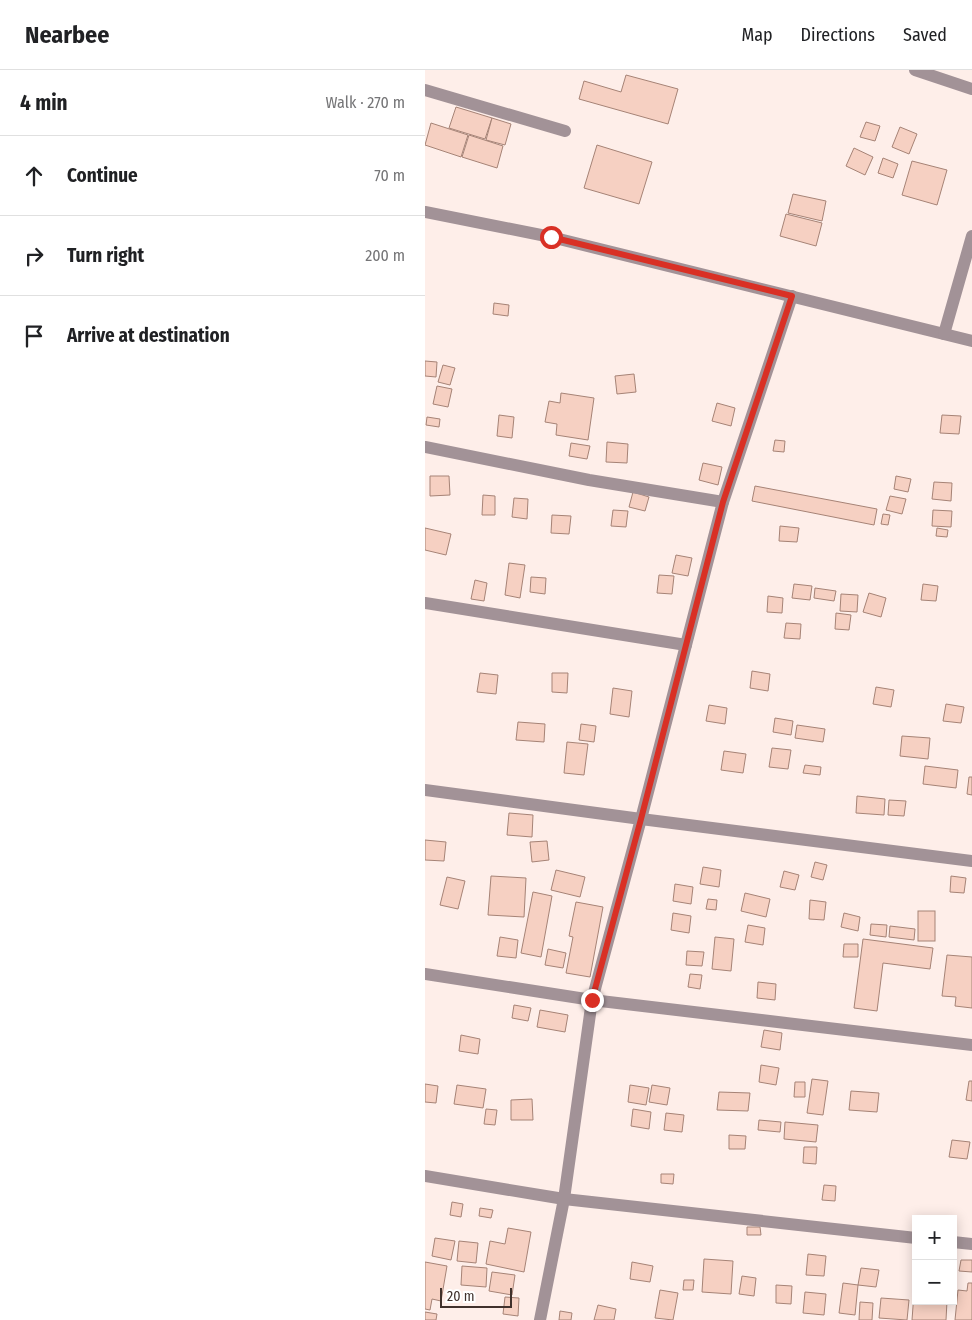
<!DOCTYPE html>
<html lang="en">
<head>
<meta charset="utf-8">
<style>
  :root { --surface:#fff; --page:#f2f2f2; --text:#202124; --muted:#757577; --line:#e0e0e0 }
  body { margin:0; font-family:"Fira Sans Condensed",sans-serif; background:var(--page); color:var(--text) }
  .controls { position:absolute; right:15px; bottom:15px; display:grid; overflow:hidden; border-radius:0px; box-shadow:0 2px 12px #0003 }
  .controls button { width:45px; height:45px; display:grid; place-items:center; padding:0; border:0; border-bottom:1px solid var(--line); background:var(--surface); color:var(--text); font:25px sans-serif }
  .scale { position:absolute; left:15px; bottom:12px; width:72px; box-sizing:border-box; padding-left:5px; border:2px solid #40312c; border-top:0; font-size:14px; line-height:18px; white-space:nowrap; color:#40312c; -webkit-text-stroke:4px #fff; paint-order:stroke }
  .stop { position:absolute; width:15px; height:15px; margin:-11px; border:4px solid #d93025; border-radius:50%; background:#fff }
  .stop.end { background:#d93025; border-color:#fff; box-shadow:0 1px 5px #0008 }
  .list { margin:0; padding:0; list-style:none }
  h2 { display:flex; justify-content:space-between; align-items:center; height:65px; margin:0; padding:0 20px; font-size:21px }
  h2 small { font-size:16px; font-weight:400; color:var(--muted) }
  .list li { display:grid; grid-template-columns:32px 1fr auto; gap:15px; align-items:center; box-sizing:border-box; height:80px; padding:0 20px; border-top:1px solid var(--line) }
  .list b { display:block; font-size:19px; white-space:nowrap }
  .list em { font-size:16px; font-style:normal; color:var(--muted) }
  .icon { flex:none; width:28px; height:28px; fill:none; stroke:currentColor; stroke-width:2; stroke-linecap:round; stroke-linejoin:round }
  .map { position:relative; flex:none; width:547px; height:1250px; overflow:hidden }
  header { display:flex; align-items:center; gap:30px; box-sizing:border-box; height:70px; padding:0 25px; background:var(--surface); border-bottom:1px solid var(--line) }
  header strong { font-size:24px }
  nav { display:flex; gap:28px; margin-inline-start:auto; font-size:18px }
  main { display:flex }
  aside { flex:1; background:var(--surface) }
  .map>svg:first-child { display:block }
</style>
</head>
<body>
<header>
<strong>Nearbee</strong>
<nav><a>Map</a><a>Directions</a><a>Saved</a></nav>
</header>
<main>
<aside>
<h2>4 min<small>Walk · 270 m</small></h2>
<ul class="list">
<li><svg class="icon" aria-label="ahead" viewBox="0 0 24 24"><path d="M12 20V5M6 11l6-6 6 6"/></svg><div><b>Continue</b></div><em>70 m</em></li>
<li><svg class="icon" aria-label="right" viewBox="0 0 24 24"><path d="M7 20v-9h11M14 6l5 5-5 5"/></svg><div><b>Turn right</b></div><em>200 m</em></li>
<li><svg class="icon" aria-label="arrive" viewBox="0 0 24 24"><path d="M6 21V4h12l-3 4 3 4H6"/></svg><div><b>Arrive at destination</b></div></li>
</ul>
</aside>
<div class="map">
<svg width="547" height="1250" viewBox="0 0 547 1250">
  <rect width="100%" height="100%" fill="#feeee9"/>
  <g fill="#f6d0c2" stroke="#a68376">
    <polygon points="201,5 253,19 243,54 154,29 159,11 196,22"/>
    <polygon points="31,37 67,48 60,69 24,58"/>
    <polygon points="67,48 86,54 80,75 61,70"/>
    <polygon points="441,52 455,56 450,71 435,67"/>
    <polygon points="6,53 43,65 36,87 0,75"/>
    <polygon points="475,57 492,64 484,84 467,77"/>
    <polygon points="44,65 78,76 72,98 37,87"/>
    <polygon points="172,75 227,92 214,134 159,118"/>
    <polygon points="429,78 448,87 440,105 421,96"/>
    <polygon points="458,88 473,94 468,108 453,103"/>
    <polygon points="487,91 522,100 512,135 477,125"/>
    <polygon points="368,124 401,131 397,151 363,143"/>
    <polygon points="361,144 397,153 391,176 355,166"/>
    <polygon points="69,233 84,235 83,246 68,244"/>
    <polygon points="0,291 12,292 11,307 0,306"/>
    <polygon points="18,295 30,298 25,315 13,312"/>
    <polygon points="209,304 211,322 192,324 190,306"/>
    <polygon points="12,316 27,319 23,337 8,334"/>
    <polygon points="136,323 169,328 163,370 131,365 132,354 120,352 124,331 135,333"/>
    <polygon points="292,333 310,338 306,356 287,351"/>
    <polygon points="74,345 89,347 87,368 72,366"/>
    <polygon points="517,345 536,346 534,364 515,363"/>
    <polygon points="2,347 15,349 14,357 1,355"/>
    <polygon points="350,370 360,371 359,382 348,381"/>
    <polygon points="182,372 203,374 202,393 181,392"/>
    <polygon points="146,373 165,376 162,389 144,386"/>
    <polygon points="278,393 297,397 293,415 274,410"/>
    <polygon points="5,406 24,406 25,425 5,426"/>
    <polygon points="471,406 486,409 483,422 469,419"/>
    <polygon points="509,412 527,413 526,431 507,429"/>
    <polygon points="330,416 452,439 449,455 327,431"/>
    <polygon points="208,422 224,427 220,441 204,437"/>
    <polygon points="58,425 70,426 70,445 57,445"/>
    <polygon points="465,426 481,429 477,444 461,440"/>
    <polygon points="89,428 103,429 102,449 87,447"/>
    <polygon points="188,440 203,441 201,457 186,456"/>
    <polygon points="508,440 527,441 526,457 507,456"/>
    <polygon points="458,444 465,445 463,455 456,454"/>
    <polygon points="127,445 146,446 144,464 126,463"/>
    <polygon points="355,456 374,458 372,472 354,471"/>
    <polygon points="0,458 26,464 21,485 0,480"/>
    <polygon points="512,458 523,460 522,467 511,466"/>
    <polygon points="251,485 267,488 263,506 247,503"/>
    <polygon points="84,493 100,495 95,528 80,525"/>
    <polygon points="234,505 249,506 247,524 232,523"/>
    <polygon points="106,507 121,508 120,524 105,522"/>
    <polygon points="50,510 62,513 59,531 46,529"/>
    <polygon points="369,514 387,516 385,530 367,528"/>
    <polygon points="498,514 513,516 511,531 496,530"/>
    <polygon points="390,518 411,521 409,531 389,528"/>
    <polygon points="444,523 461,528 456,547 438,542"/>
    <polygon points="416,524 433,525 432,542 415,541"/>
    <polygon points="343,526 358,528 357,543 342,542"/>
    <polygon points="411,543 426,545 424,560 410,559"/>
    <polygon points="361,553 376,554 375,569 359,568"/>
    <polygon points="327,601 345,604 343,621 325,618"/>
    <polygon points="55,603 73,605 71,624 52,622"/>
    <polygon points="127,603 143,603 142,623 127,622"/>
    <polygon points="451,617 469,620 466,637 448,634"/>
    <polygon points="188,618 207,621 204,647 185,644"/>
    <polygon points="521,634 539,637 536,653 518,651"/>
    <polygon points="284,635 302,638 300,654 281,651"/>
    <polygon points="350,648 368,651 366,665 348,662"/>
    <polygon points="93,652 120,654 119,672 91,670"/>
    <polygon points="156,654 171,656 169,672 154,670"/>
    <polygon points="372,655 400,659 398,672 370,668"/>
    <polygon points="477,666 505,668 503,689 475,686"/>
    <polygon points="142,672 163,674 159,705 139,703"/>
    <polygon points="347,678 366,680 363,699 344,697"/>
    <polygon points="299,681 321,684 318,703 296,700"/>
    <polygon points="380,695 396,697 395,705 378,703"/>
    <polygon points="500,696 533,700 531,718 498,714"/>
    <polygon points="544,707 547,707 547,725 542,724"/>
    <polygon points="432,726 460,729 459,745 431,743"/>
    <polygon points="464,730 481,731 479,746 463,745"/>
    <polygon points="84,743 108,745 107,767 82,765"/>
    <polygon points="0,770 21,772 19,791 0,790"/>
    <polygon points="122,771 124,790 107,792 105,772"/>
    <polygon points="390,792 402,795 398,810 386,807"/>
    <polygon points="278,797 296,800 294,817 275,814"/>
    <polygon points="131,800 160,807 155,827 126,820"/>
    <polygon points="359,801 374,805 370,820 355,817"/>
    <polygon points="66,806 101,808 99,847 63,845"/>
    <polygon points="526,806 541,808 539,823 525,822"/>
    <polygon points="22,807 40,811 33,839 15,835"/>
    <polygon points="250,814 268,817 266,834 248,831"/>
    <polygon points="108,822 127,826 116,887 96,883"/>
    <polygon points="320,823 345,829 341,847 316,841"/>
    <polygon points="283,829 292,830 291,840 281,839"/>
    <polygon points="385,830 401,832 399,850 384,849"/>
    <polygon points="151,832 178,837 165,907 141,903 148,867 144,866"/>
    <rect x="493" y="841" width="17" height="30"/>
    <polygon points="248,843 266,846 264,863 246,860"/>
    <polygon points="419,843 435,847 433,861 416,857"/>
    <polygon points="446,854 462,855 461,867 445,865"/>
    <polygon points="323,855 340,858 338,875 320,872"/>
    <polygon points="465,856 490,859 489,870 464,867"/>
    <polygon points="75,867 93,870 91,888 72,886"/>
    <polygon points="290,867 309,869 306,901 287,899"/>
    <polygon points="438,869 508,878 505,899 458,893 452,941 429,938"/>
    <polygon points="419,874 433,874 433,887 418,887"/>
    <polygon points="123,879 141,883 138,898 120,895"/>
    <polygon points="262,881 279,882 277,896 261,895"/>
    <polygon points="522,885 547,887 547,938 530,936 531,927 517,926"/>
    <polygon points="265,904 277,905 275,919 263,917"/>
    <polygon points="333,912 351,914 350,930 332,928"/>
    <polygon points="89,935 106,938 103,951 87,948"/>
    <polygon points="115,940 143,945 140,962 112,957"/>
    <polygon points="339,960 357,963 355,980 336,977"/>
    <polygon points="36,965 55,969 53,984 34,981"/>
    <polygon points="336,995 354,998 351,1015 334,1012"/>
    <polygon points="387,1009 403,1011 398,1045 382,1043"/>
    <polygon points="544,1011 547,1011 547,1031 541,1030"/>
    <polygon points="370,1012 380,1012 380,1027 369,1027"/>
    <polygon points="0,1014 13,1016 11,1033 0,1032"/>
    <polygon points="32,1015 61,1019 58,1038 29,1034"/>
    <polygon points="205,1015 224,1018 221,1035 203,1032"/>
    <polygon points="227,1015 245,1018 242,1035 224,1032"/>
    <polygon points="426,1021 454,1023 452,1042 424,1040"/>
    <polygon points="294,1022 325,1023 323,1041 292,1040"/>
    <polygon points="107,1029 108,1050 86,1050 86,1030"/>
    <polygon points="61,1039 72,1040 70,1055 59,1054"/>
    <polygon points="208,1039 226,1042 224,1059 206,1056"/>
    <polygon points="241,1043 259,1045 257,1062 239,1060"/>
    <polygon points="334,1050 356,1052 355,1062 333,1060"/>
    <polygon points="360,1052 393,1055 391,1072 359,1069"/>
    <polygon points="304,1065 321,1066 320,1079 304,1079"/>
    <polygon points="527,1070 545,1072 542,1089 524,1087"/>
    <polygon points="379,1077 392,1077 391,1094 378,1093"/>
    <polygon points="236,1104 249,1104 248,1114 236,1113"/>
    <polygon points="399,1115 411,1116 410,1131 397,1130"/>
    <polygon points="27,1132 38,1134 36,1147 25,1145"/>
    <polygon points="55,1138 68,1140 66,1148 54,1146"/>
    <polygon points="322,1157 335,1157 336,1165 322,1165"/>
    <polygon points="83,1158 106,1162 99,1202 61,1194 65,1171 80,1174"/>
    <polygon points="10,1168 30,1171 26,1190 7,1186"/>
    <polygon points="34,1171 53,1173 51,1193 32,1191"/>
    <polygon points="383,1184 401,1186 399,1206 381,1205"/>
    <polygon points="279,1189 308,1191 306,1224 277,1222"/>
    <polygon points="536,1190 547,1190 547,1202 534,1201"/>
    <polygon points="0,1192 22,1196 16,1231 7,1229 5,1240 0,1239"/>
    <polygon points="207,1192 228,1196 225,1212 205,1209"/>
    <polygon points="37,1196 62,1198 61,1217 36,1215"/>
    <polygon points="436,1198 454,1200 451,1217 433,1215"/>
    <polygon points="67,1202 90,1205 87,1225 64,1221"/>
    <polygon points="317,1206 331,1208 329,1226 314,1224"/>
    <polygon points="259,1210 269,1210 268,1220 258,1220"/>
    <polygon points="418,1213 433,1215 430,1245 414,1243"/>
    <polygon points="543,1213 547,1213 547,1250 530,1250 533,1220 542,1221"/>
    <polygon points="351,1215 367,1216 366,1234 351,1233"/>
    <polygon points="235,1220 253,1223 248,1250 230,1248"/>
    <polygon points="380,1222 401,1224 399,1245 378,1243"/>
    <polygon points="489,1223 491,1223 491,1231 522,1231 521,1250 487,1250"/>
    <polygon points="80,1227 94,1228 93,1246 78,1244"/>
    <polygon points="456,1228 484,1230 482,1250 454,1248"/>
    <polygon points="435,1232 448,1233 447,1250 434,1250"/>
    <polygon points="173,1235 191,1239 189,1250 169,1250"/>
    <polygon points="135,1241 147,1243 146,1250 134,1250"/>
    <polygon points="0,1242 12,1244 11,1250 0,1250"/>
  </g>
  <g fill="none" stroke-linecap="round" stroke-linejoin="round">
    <g stroke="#a29297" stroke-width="12">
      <polyline points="490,0 547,19"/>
      <polyline points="0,20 140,61"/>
      <polyline points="0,142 126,167 547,271"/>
      <polyline points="519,264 547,166"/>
      <polyline points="0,377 164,410 298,432"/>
      <polyline points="0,533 261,575"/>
      <polyline points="0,720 216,749 547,791"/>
      <polyline points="0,904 167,930 547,975"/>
      <polyline points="0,1106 139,1129 491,1168"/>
      <polyline points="528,1172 547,1174"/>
      <polyline points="115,1250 139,1129 167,930 216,749 298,432 367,226"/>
    </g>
  </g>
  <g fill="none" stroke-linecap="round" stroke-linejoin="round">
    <polyline stroke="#d93025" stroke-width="6" points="126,167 367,226 298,432 216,749 167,930"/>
  </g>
</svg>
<div class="controls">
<button>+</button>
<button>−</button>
</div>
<div class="scale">20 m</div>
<div class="stop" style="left:126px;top:167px"></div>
<div class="stop end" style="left:167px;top:930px"></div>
</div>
</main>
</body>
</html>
